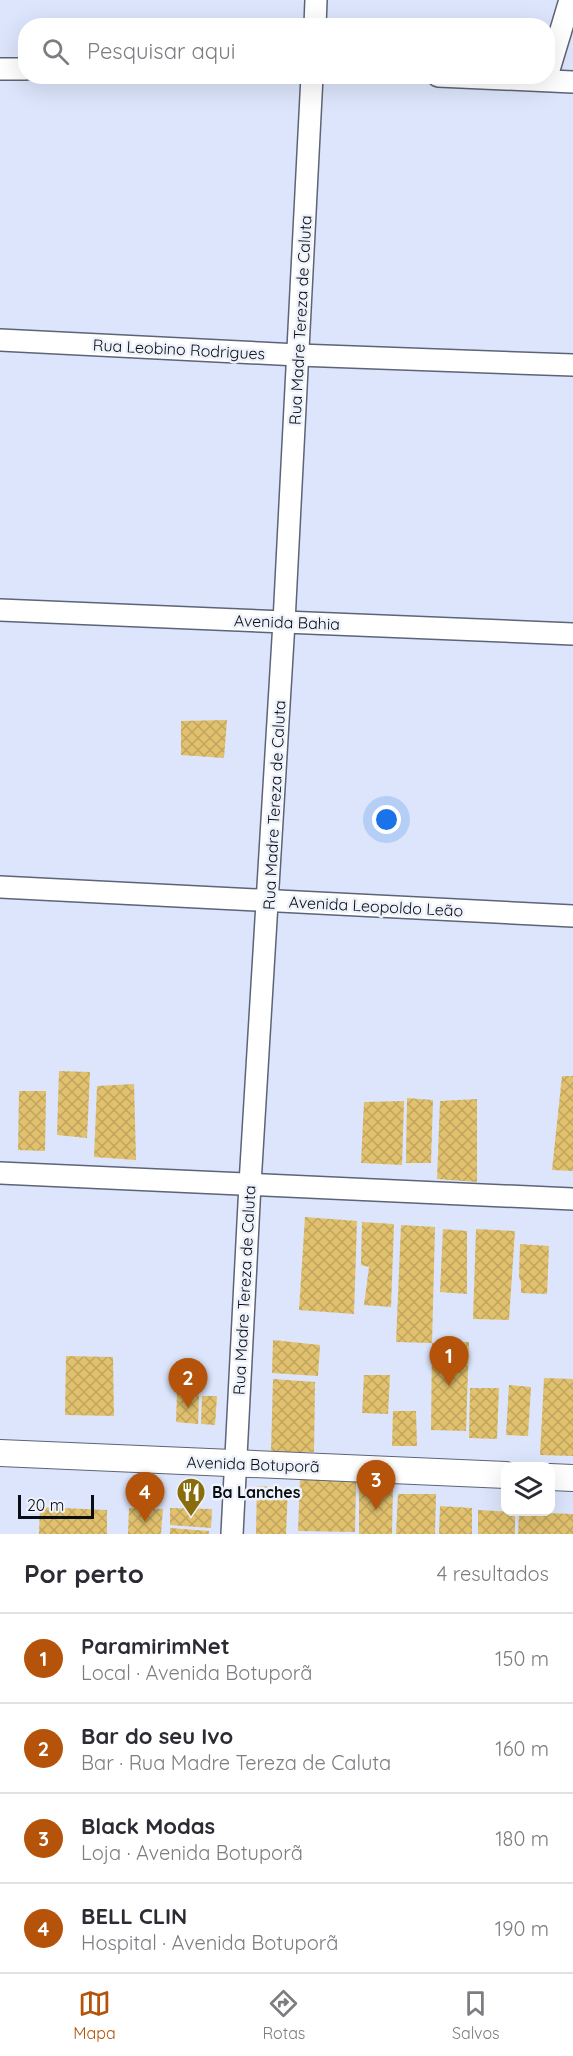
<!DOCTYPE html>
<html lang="pt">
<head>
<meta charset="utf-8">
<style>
  :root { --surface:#fff; --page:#f2f2f3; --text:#2b2b33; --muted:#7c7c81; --line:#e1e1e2; --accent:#b45309 }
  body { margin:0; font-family:Quicksand,sans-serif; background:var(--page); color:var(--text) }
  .controls { position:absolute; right:18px; bottom:18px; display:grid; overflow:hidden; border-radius:12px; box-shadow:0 6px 24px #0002 }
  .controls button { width:54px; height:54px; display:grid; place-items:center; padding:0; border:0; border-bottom:2px solid var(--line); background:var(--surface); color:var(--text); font:30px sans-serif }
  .scale { position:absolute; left:18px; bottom:15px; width:76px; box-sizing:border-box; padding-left:6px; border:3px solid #0a0d14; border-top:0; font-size:16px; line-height:21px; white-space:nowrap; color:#0a0d14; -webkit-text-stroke:4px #eef2fb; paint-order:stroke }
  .you { position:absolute; left:387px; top:820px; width:21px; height:21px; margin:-15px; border:4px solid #fff; border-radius:50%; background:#1a73e8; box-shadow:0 0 0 9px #1a73e833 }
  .badge { display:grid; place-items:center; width:39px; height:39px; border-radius:50%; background:var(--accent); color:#fff; font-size:20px; font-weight:700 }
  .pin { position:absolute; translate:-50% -50px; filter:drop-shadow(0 2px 3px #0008) }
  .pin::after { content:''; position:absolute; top:32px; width:21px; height:18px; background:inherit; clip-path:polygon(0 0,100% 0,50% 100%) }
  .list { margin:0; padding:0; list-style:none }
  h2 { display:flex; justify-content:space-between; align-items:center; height:78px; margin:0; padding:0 24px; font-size:26px }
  h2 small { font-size:20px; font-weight:400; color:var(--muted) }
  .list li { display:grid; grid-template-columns:39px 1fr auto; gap:18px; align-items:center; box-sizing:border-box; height:90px; padding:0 24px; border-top:2px solid var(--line) }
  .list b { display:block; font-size:22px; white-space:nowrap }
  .list p { margin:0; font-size:20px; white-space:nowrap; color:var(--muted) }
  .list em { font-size:20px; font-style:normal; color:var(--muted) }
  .icon { flex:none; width:33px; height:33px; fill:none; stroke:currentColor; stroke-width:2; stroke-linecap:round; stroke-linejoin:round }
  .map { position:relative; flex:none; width:573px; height:1534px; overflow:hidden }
  .search { position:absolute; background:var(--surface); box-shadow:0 6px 24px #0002; left:18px; right:18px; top:18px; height:66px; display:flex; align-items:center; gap:15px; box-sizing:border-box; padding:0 21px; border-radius:24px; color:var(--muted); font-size:22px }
  .sheet { height:438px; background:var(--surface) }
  nav { display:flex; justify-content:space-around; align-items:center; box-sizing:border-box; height:84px; border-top:2px solid var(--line); background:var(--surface); font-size:16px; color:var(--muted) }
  nav a { display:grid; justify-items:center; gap:3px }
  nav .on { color:var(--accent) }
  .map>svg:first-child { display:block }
</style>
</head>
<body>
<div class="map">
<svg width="573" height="1534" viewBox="0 0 573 1534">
  <defs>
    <pattern id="building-cross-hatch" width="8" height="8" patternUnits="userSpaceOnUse" patternTransform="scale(1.5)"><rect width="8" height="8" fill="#e1c16e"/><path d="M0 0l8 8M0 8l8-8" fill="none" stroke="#c0a55e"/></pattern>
  </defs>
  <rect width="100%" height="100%" fill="#dce5fb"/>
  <g fill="url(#building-cross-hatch)">
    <polygon points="227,720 224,758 181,755 181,721"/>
    <polygon points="59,1071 90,1072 87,1138 57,1135"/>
    <polygon points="562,1076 573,1076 573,1171 552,1170"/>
    <polygon points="134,1084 136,1160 94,1157 97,1086"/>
    <polygon points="19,1091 46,1091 45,1151 18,1150"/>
    <polygon points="407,1098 433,1100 431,1163 406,1163"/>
    <polygon points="477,1099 477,1182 437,1179 440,1101"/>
    <polygon points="404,1101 402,1165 361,1163 364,1102"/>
    <polygon points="305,1217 357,1221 354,1314 299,1310"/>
    <polygon points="362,1222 394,1224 391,1307 364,1305 369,1267 361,1265"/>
    <polygon points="401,1225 435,1227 432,1343 469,1342 466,1431 431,1430 432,1343 396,1342"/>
    <polygon points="443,1229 467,1231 467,1294 440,1292"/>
    <polygon points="476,1229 515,1231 509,1320 473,1319"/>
    <polygon points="520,1244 549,1246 547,1294 521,1293 521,1281 519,1278"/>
    <polygon points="273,1340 320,1345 318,1376 272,1373"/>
    <polygon points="66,1356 113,1357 114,1416 65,1415"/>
    <polygon points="364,1375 390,1375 388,1414 362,1413"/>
    <polygon points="544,1378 573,1379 573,1456 540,1455"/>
    <polygon points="273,1379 315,1382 314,1452 271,1452"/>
    <polygon points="509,1385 531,1387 528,1436 506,1435"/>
    <polygon points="470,1388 499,1388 497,1439 469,1438"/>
    <polygon points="177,1393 199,1394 198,1424 176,1422"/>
    <polygon points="202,1396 217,1396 215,1425 201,1424"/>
    <polygon points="393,1411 416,1411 417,1446 392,1446"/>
    <polygon points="300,1478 356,1481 355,1532 298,1531"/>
    <polygon points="257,1486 288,1488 286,1534 256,1534"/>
    <polygon points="359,1487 393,1487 392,1534 359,1534"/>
    <polygon points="398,1494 436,1494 435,1534 396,1534"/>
    <polygon points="440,1506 472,1508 472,1534 439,1534"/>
    <polygon points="40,1507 107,1510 107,1534 39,1534"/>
    <polygon points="129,1508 163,1509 161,1534 128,1534"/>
    <polygon points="170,1508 212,1509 211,1528 170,1525"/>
    <polygon points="478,1510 515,1512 515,1534 478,1534"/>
    <polygon points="519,1512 573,1514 573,1534 518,1534"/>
    <polygon points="170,1528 209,1531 209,1534 170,1534"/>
  </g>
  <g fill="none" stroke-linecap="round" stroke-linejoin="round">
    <g stroke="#5c6477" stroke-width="24">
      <g id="minor">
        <polyline points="315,26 316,0"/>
        <polyline points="0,69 26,69"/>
        <polyline points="548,73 570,0"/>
        <polyline points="438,76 573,82"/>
        <polyline points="0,340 298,355 573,365"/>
        <polyline points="0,610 573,634"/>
        <polyline points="0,887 573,916"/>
        <polyline points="0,1173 573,1199"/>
        <polyline points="232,1534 250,1184 284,622 312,76"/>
      </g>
    </g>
    <g stroke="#5c6477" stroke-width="28">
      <g id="tertiary">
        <polyline points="0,1453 506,1475"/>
        <polyline points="550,1477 573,1478"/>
      </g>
    </g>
    <use href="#minor" stroke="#fff" stroke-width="21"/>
    <use href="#tertiary" stroke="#fff" stroke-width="26"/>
  </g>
  <defs>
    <g id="restaurant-pin" transform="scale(1.5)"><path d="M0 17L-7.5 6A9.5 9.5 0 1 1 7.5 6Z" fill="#8a6c0d" stroke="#eef2fb"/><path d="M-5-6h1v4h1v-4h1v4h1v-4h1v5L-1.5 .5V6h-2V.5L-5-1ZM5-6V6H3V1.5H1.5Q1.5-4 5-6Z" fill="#fff"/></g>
  </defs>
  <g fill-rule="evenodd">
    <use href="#restaurant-pin" x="191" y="1492"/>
  </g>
  <g text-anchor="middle" stroke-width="5" stroke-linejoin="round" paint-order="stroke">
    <g font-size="16" fill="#0a0d14" stroke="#eef2fb">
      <text transform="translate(300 320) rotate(-87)" y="6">Rua Madre Tereza de Caluta</text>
      <text transform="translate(179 349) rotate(3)" y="6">Rua Leobino Rodrigues</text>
      <text transform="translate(287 622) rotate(2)" y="6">Avenida Bahia</text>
      <text transform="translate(274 805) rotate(-87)" y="6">Rua Madre Tereza de Caluta</text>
      <text transform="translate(376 906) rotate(3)" y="6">Avenida Leopoldo Leão</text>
      <text transform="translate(244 1290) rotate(-87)" y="6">Rua Madre Tereza de Caluta</text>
      <text transform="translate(253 1464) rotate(2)" y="6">Avenida Botuporã</text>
    </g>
    <g font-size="16" font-weight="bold" fill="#0a0d14" stroke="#eef2fb" text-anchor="start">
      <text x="212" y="1498">Ba Lanches</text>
    </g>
  </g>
</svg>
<div class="controls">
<button><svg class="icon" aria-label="layers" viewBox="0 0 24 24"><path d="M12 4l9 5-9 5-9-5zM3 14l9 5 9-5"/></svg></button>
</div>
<div class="scale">20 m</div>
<div class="you"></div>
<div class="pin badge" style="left:449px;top:1386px">1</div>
<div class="pin badge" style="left:188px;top:1408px">2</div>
<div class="pin badge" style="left:376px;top:1510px">3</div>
<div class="pin badge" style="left:145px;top:1522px">4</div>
<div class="search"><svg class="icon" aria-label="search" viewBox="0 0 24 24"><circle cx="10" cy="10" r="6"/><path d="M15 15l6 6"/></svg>Pesquisar aqui</div>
</div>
<section class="sheet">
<h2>Por perto<small>4 resultados</small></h2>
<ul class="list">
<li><span class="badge">1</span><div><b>ParamirimNet</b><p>Local · Avenida Botuporã</p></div><em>150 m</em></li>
<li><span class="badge">2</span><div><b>Bar do seu Ivo</b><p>Bar · Rua Madre Tereza de Caluta</p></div><em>160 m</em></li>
<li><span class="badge">3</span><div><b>Black Modas</b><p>Loja · Avenida Botuporã</p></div><em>180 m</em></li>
<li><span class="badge">4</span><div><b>BELL CLIN</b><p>Hospital · Avenida Botuporã</p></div><em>190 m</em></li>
</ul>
</section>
<nav>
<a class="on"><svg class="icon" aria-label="map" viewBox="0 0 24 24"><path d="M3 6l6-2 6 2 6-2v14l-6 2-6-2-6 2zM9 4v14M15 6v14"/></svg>Mapa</a>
<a><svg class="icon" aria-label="directions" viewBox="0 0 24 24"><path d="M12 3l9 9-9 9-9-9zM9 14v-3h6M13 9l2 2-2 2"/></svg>Rotas</a>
<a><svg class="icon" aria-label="saved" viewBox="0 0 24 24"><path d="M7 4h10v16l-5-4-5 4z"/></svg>Salvos</a>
</nav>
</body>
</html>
